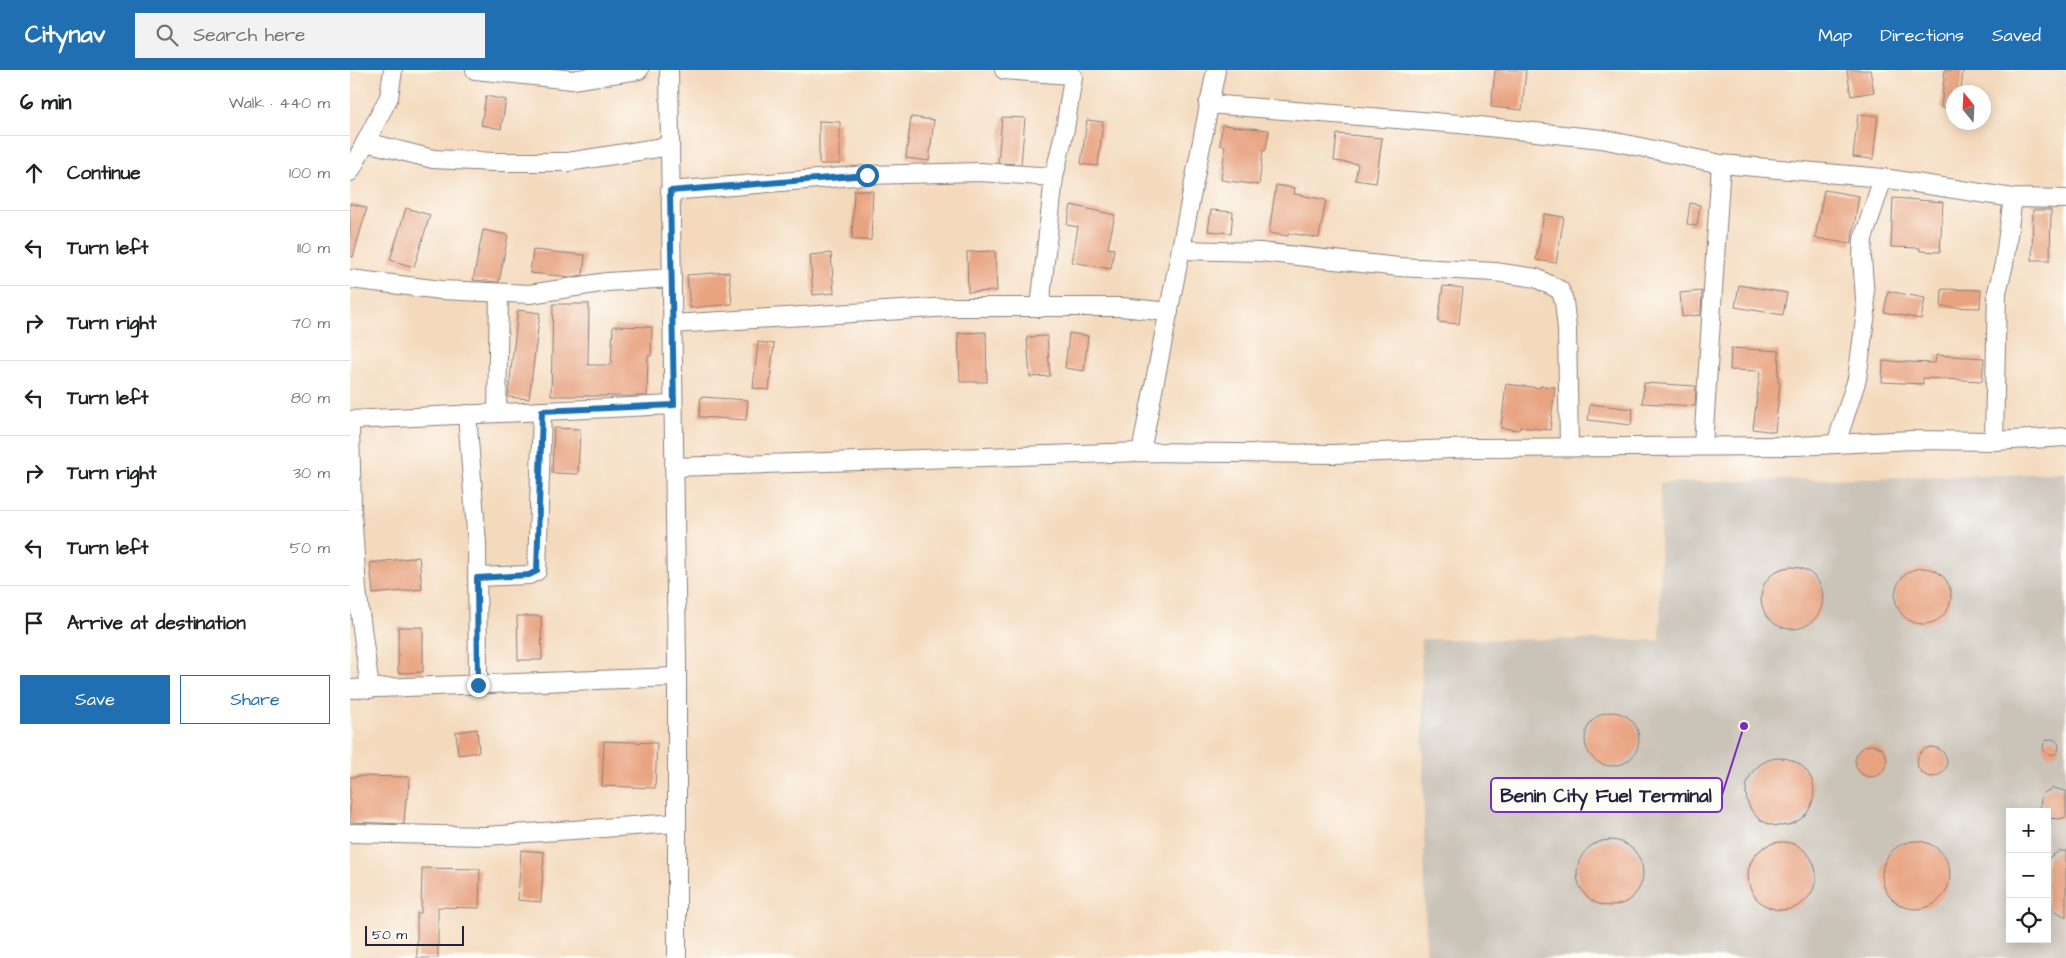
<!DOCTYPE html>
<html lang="en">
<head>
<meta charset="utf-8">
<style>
  :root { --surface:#fff; --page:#f2f2f2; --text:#202124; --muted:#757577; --line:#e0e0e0; --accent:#1f6fb2 }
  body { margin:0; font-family:"Architects Daughter",sans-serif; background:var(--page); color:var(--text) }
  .controls { position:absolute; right:15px; bottom:15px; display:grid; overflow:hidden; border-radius:0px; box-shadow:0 2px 12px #0003 }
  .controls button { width:45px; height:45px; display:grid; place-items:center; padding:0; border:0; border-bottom:1px solid var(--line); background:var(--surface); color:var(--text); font:25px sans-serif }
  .compass { position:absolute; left:1596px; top:15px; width:45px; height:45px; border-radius:50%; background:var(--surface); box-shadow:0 2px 12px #0003; rotate:342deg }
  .scale { position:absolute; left:15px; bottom:12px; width:99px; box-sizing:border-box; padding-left:5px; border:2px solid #22223b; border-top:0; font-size:14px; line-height:18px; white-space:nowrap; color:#22223b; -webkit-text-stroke:4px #fdfcf7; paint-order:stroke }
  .stop { position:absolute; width:15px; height:15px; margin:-11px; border:4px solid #1f6fb2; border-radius:50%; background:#fff }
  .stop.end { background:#1f6fb2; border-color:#fff; box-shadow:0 1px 5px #0008 }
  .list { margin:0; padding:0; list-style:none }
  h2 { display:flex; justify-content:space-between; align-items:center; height:65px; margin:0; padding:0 20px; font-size:21px }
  h2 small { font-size:16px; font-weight:400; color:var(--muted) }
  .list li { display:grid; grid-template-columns:32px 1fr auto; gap:15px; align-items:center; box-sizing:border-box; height:75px; padding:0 20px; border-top:1px solid var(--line) }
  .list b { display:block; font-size:19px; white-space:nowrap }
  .list em { font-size:16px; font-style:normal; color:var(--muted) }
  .actions { display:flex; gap:10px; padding:15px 20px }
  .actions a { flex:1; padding:11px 0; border:1px solid var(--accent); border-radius:0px; text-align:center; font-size:18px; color:var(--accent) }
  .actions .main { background:var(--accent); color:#fff }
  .icon { flex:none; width:28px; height:28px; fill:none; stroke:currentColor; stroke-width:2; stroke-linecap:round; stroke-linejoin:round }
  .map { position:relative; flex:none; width:1716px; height:888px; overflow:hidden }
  header { display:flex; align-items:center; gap:30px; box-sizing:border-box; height:70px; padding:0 25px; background:var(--accent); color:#fff }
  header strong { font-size:24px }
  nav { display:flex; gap:28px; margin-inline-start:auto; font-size:18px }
  .search { width:350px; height:45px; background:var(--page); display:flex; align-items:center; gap:12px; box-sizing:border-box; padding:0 18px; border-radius:0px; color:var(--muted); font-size:19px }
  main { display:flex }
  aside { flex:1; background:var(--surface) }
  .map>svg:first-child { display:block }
</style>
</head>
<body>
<header>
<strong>Citynav</strong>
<div class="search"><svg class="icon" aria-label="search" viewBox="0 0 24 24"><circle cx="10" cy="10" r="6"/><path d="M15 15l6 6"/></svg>Search here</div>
<nav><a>Map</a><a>Directions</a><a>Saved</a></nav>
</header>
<main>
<aside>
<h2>6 min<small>Walk · 440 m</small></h2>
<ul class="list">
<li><svg class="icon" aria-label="ahead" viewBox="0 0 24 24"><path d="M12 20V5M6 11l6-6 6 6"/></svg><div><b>Continue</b></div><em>100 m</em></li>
<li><svg class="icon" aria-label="left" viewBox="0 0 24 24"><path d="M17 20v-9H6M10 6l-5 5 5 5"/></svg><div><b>Turn left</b></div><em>110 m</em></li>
<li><svg class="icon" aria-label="right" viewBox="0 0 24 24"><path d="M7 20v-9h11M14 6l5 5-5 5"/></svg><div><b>Turn right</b></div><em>70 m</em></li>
<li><svg class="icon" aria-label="left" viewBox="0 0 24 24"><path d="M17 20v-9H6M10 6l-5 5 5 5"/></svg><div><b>Turn left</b></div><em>80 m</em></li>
<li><svg class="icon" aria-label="right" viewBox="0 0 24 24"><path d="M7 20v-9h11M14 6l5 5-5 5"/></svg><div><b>Turn right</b></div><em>30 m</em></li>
<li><svg class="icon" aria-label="left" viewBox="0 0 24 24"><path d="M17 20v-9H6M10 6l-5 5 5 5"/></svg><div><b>Turn left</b></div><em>50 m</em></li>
<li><svg class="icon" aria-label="arrive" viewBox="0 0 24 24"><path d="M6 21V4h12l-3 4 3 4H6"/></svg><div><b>Arrive at destination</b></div></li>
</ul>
<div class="actions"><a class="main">Save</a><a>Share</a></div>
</aside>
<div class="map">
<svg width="1716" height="888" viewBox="0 0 1716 888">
  <rect width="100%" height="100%" fill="#fdfcf7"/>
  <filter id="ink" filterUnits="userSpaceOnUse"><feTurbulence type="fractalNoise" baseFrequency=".02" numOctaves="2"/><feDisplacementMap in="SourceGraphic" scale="10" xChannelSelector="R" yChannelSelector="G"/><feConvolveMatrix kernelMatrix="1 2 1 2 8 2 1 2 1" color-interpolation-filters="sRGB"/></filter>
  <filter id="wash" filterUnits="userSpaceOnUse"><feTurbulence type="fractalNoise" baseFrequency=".0096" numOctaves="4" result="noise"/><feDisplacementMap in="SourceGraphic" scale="20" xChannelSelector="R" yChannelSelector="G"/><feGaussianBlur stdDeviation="1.12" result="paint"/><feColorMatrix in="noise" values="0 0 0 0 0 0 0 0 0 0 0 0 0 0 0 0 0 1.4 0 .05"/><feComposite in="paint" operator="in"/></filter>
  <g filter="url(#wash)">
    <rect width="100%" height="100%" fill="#f4dabd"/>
    <path fill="#cac3b8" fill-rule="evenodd" d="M1716 403V888H1076L1071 569 1310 570V413ZM1660 742H1697V869H1660Z"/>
    <g id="blocks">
      <g fill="#e8a380">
        <polygon points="1145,0 1176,0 1172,40 1141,37"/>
        <polygon points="1497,0 1520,0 1524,22 1501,26"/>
        <polygon points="1595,0 1613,0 1611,22 1604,22 1604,39 1591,38"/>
        <polygon points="136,26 156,30 151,59 131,55"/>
        <polygon points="1508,44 1528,46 1523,89 1503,87"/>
        <polygon points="561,47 584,50 579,91 556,88"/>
        <polygon points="652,47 675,48 671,94 648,93"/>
        <polygon points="737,50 753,52 748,96 731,94"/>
        <polygon points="469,51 490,52 490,94 469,94"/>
        <polygon points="872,55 919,60 916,80 913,80 909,115 871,110 875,76 870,75"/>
        <polygon points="987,64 1032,68 1026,113 1005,110 1008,94 984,91"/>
        <polygon points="926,115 945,118 944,124 976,130 969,168 938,163 938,166 919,163"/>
        <polygon points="504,120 523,121 521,170 502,170"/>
        <polygon points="1474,120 1509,126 1501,174 1465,168"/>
        <polygon points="1543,128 1593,132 1590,182 1570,181 1570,178 1541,177"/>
        <polygon points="0,133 17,138 3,187 0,186"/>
        <polygon points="1340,133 1350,135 1347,156 1337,154"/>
        <polygon points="721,135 765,145 758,178 764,179 761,199 722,192 728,157 717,155"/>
        <polygon points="56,138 80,145 64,197 40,190"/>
        <polygon points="861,140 883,142 881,163 858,161"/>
        <polygon points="1683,140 1701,140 1700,190 1682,190"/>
        <polygon points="1194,144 1214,147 1206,193 1186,190"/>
        <polygon points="133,160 158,165 149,212 123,210"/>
        <polygon points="183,180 235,185 233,205 220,207 180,203"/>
        <polygon points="645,181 647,221 618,222 617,182"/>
        <polygon points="481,183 484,223 463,225 460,185"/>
        <polygon points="379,202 382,234 340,238 337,205"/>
        <polygon points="1389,215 1437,223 1433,245 1385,237"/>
        <polygon points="1093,216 1113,218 1109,254 1088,252"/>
        <polygon points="1592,219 1631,220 1630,238 1591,237"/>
        <polygon points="1352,221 1351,245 1332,247 1330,223"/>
        <polygon points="1538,221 1575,228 1571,249 1534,242"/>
        <polygon points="203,234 239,234 238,295 261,295 263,256 302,257 301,286 298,286 297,326 201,326"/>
        <polygon points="168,240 190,243 179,329 158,327"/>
        <polygon points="636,262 637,312 610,312 608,263"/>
        <polygon points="719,263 738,266 734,301 715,298"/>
        <polygon points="697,266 700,306 680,307 677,267"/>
        <polygon points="408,272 424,274 419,320 403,318"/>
        <polygon points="1381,278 1429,281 1428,312 1430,312 1425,362 1403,359 1410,301 1380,300"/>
        <polygon points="1586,285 1634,288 1632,311 1573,308 1573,314 1532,312 1533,291 1585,293"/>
        <polygon points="1294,313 1346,316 1345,336 1292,333"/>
        <polygon points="1156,314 1190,318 1190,316 1205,317 1200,360 1170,357 1169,360 1151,358"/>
        <polygon points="351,327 398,330 396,350 349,347"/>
        <polygon points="1240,334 1283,339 1281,355 1238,350"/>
        <polygon points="204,358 230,359 228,404 202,403"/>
        <polygon points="69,487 72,519 23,524 20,493"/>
        <circle cx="1442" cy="528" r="31"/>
        <circle cx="1573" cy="526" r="28"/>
        <polygon points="167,546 191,546 192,590 168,590"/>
        <polygon points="48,557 73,557 73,602 48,603"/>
        <circle cx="1262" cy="669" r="27"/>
        <polygon points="127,659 129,682 108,685 106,662"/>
        <circle cx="1701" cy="677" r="8"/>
        <polygon points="254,671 307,673 305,718 252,716"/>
        <circle cx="1521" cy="691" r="16"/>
        <circle cx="1582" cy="692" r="15"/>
        <circle cx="1430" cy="722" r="34"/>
        <polygon points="7,706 59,707 58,728 56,728 54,754 0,752 0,707 7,707"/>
        <polygon points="1703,718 1716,721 1716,747 1710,749 1697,748 1697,742 1692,742 1690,738 1691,728 1694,723"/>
        <circle cx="1260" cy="803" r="33"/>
        <circle cx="1566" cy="805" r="34"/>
        <circle cx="1432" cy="806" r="34"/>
        <polygon points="171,780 194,782 191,832 168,830"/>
        <polygon points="1709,781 1716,781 1716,847 1697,837 1697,789"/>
        <polygon points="72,798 130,799 129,838 88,837 88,888 67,888 67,843 71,843"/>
      </g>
    </g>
  </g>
  <g filter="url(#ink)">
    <use href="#blocks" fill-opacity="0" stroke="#8b7e7c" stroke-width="1"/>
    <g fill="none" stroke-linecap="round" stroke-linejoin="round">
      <g stroke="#8b7e7c" stroke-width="20">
        <g id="minor">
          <polyline points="125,0 222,10 289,0"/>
          <polyline points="319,0 327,594 327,888"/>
          <polyline points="654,0 720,5 723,7 715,59 704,107 690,238"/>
          <polyline points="858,34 1109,54 1252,69 1371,94 1533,108 1663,128 1716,129"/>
          <polyline points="16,72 83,89 144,92 218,92 320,76"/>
          <polyline points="0,102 39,27 43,0"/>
          <polyline points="320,121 517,105 630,102 704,107"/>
          <polyline points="831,180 910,182 1049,197 1145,202 1186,208 1210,220 1214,231 1217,259 1219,377"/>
          <polyline points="0,209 91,220 180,224 257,212 322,208"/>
          <polyline points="322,254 601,237 771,237 819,242"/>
          <polyline points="147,343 149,223"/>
          <polyline points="117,344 127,474 128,615"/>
          <polyline points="0,350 323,335"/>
          <polyline points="0,357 2,438 7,520 20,619"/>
          <polyline points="1644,371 1647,222 1654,194 1663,128"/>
          <polyline points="1486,374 1507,309 1516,242 1512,188 1513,169 1533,108"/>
          <polyline points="1353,376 1371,94"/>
          <polyline points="791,382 866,0"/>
          <polyline points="324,397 791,382 984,384 1125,378 1447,376 1562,370 1644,371 1716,367"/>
          <polyline points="127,507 179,505 187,501 192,341"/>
          <polyline points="0,619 327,607"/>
          <polyline points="0,763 135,766 327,753"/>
        </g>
      </g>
      <use href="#minor" stroke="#fff" stroke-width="18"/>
    </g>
  </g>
  <g fill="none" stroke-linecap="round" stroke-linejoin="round" filter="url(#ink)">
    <polyline stroke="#1f6fb2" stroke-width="6" points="128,615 127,508 179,505 187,501 192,341 324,335 320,121 517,105"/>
  </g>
  <path fill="none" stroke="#7b2cbf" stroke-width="2" d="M1394 656L1372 725"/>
  <circle fill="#7b2cbf" stroke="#fdfcf7" stroke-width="2" cx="1394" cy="656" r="5"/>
  <rect fill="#fdfcf7" stroke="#7b2cbf" stroke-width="2" x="1141" y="708" width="231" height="34" rx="5"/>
  <g font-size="19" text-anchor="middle" font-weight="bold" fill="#22223b">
    <text x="1256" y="732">Benin City Fuel Terminal</text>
  </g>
</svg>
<div class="controls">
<button>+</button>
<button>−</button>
<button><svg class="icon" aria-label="locate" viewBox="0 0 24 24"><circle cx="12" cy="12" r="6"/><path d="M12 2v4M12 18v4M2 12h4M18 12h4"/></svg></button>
</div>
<svg class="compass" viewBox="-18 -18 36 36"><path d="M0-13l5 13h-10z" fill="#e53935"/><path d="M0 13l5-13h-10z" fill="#757577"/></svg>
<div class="scale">50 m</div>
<div class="stop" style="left:517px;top:105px"></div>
<div class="stop end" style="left:128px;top:615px"></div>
</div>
</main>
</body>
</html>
